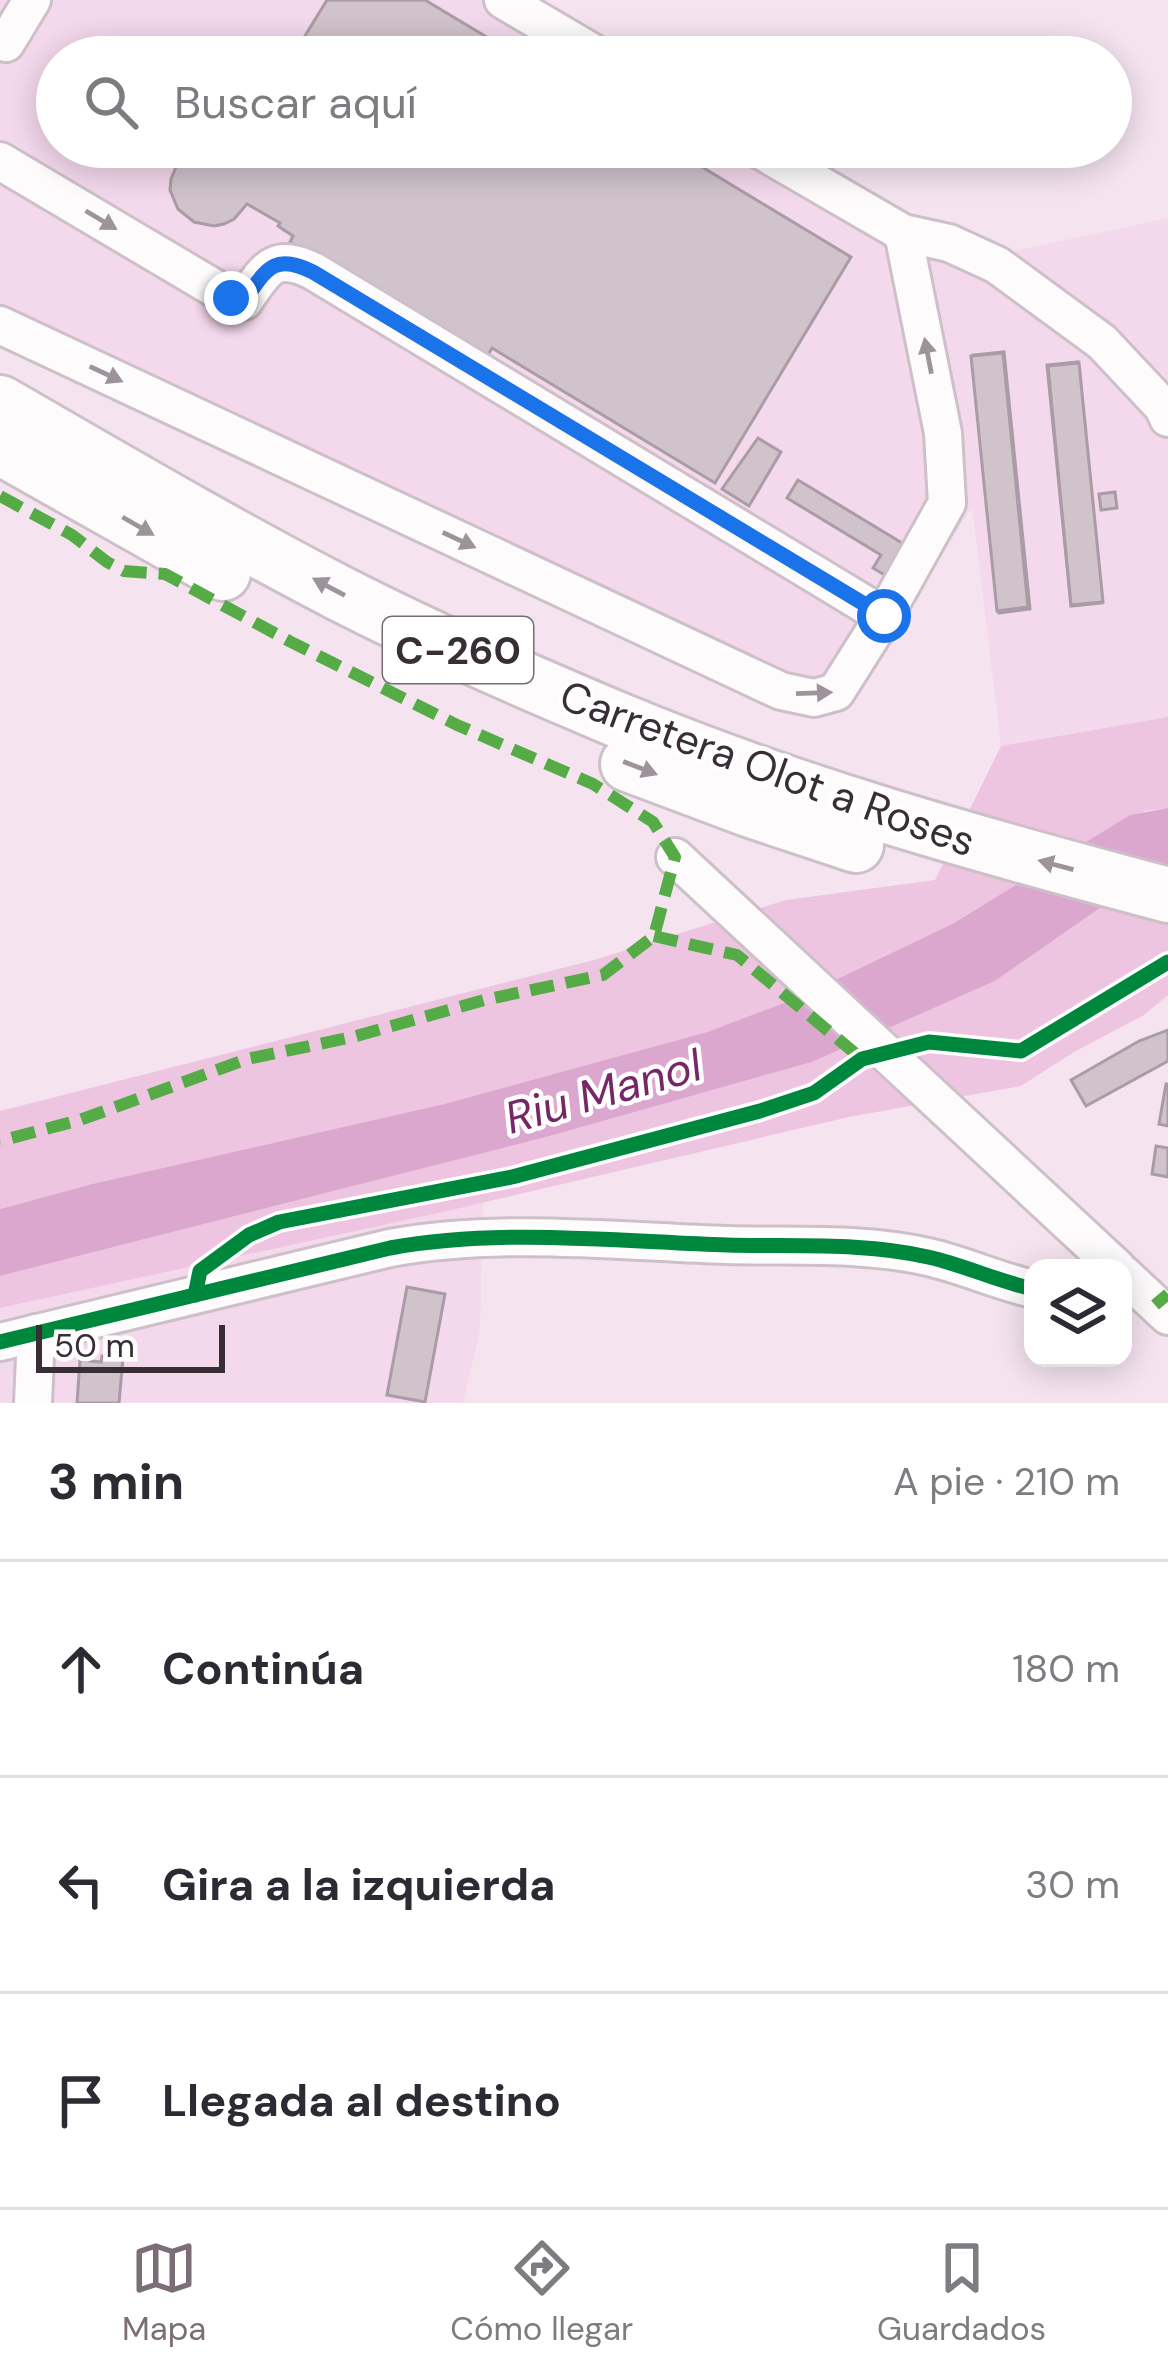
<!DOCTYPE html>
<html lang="es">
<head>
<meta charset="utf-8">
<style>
  :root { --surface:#fff; --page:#f2f2f3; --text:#2b2b33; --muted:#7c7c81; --line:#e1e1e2; --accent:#7b6e77 }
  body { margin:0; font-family:"DM Sans",sans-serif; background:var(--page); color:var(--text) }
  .controls { position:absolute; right:36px; bottom:36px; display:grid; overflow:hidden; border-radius:24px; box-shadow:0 6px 30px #0003 }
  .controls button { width:108px; height:108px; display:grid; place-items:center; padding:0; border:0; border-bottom:3px solid var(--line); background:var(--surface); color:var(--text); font:60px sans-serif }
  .scale { position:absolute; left:36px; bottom:30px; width:189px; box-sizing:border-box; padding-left:12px; border:6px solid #3a2e36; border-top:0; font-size:33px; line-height:42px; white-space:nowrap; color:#3a2e36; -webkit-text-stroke:9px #fff; paint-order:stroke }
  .stop { position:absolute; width:36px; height:36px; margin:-27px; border:9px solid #1a73e8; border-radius:50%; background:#fff }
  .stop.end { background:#1a73e8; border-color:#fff; box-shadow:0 3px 12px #0008 }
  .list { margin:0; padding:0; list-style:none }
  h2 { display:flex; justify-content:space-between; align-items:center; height:156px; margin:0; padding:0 48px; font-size:51px }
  h2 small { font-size:39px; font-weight:400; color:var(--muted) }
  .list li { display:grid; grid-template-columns:78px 1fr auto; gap:36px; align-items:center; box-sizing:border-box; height:216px; padding:0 48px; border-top:3px solid var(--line) }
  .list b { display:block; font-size:45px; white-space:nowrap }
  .list em { font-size:39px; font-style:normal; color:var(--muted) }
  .icon { flex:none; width:66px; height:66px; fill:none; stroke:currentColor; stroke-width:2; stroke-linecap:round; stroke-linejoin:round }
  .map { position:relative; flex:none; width:1168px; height:1403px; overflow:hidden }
  .search { position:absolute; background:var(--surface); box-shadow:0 6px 30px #0003; left:36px; right:36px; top:36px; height:132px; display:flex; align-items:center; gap:30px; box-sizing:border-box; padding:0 42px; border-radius:66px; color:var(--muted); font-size:45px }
  .sheet { height:804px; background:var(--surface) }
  nav { display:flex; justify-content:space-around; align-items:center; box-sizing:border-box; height:168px; border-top:3px solid var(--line); background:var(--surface); font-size:33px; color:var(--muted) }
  nav a { display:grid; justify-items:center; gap:6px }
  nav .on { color:var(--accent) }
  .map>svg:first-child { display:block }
</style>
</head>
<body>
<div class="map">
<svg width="1168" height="1403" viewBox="0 0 1168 1403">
  <rect width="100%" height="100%" fill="#f5e4f0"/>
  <g fill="#f4d8ec">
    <polygon points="0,0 532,0 630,57 57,57 57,147 786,147 935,233 992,256 1168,218 1168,717 1001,746 972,507 900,620 829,710 0,336"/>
    <polygon points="483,1202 480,1330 463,1403 0,1403 0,1308"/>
  </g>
  <g fill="#edc5e1">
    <polygon points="1168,717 1168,808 1145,811 954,923 802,996 707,1032 444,1104 92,1184 0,1209 0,1111 594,960 786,900 935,880 1001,746"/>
    <polygon points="1168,869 1168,995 1144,1015 1074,1052 1021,1086 849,1117 447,1211 0,1308 0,1276 550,1136 812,1062 995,981 1143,878"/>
  </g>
  <polygon fill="#dca7ce" points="1168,808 1168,869 1143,878 995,981 812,1062 550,1136 0,1276 0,1209 92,1184 444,1104 707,1032 802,996 954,923 1130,815"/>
  <g fill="#d0c3cc" stroke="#aa9ca6" stroke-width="3">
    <polygon points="327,0 425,0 520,57 292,57"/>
    <polygon points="195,147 669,147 851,257 715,483 492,348 485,360 290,242 293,236 278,226 280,223 247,204 234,219 224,224 214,226 194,222 178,209 170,190 171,179 179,160"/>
    <polygon points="1004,352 1030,609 999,613 973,355"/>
    <polygon points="1003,353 1028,607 997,611 971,356"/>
    <polygon points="1078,362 1102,603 1071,606 1047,365"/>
    <polygon points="1079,363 1103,602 1071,605 1048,366"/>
    <polygon points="758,438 781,452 749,506 722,489"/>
    <polygon points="798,480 907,546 888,577 873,568 881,555 787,498"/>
    <polygon points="1115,492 1117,508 1101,510 1099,494"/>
    <polygon points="1168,1030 1168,1061 1086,1106 1071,1080 1139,1041"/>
    <polygon points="1166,1084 1168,1084 1168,1126 1159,1124"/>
    <polygon points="1156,1146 1168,1148 1168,1177 1152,1174"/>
    <polygon points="407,1287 445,1294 425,1402 387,1395"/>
    <polygon points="102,1356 123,1358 119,1403 77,1403 80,1360 101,1362"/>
  </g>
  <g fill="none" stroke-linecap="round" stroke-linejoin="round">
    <g stroke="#cdc0c9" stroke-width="42">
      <g id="minor">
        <polyline points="503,0 600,57"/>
        <polyline points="6,43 32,0"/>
        <polyline points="755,147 903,233 949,243 997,265 1102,342 1163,407 1168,418"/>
        <path d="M0 161 231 298 244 301C266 269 273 252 313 271L884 616"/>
        <polyline points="0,325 781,691 814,698 836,692 884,616 947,503 943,433 903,233"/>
        <polyline points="675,857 1117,1268"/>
        <polyline points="1123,1274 1168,1316"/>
        <path d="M0 1342 390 1248C500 1228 616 1241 727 1245 793 1247 864 1242 928 1257 964 1265 997 1281 1033 1289"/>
        <polyline points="33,1403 36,1333"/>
      </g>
    </g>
    <g stroke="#cdc0c9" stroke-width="60">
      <g id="highway">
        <path d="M0 403C113 468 225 534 341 594 433 641 528 682 623 722 799 795 984 846 1168 895"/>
        <polyline points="0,447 223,573"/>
        <polyline points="628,764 748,809 856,845"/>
      </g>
    </g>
    <use href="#minor" stroke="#fefbfd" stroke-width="36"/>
    <use href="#highway" stroke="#fefbfd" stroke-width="54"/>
    <g stroke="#55ab45" stroke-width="12" stroke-dasharray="24 12" stroke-linecap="butt">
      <polyline points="0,496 72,535 107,562 124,571 165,574 291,642 457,725 593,784 653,822 675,857 654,936 603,975 484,1000 353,1037 247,1059 80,1120 0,1141"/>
      <polyline points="654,936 737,955 862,1059"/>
      <polyline points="1155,1305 1168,1294"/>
    </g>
    <g stroke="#fff" stroke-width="22">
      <g id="cycleway">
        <polyline points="195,1295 200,1271 249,1235 279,1222 512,1177 760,1111 814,1093 862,1059 929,1042 1021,1051 1168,962"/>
        <path d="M0 1342 390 1248C500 1228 616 1241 727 1245 793 1247 864 1242 928 1257 964 1265 997 1281 1033 1289"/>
      </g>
    </g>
    <use href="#cycleway" stroke="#00873e" stroke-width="15"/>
  </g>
  <defs><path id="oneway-solid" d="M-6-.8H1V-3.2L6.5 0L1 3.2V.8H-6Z" transform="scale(3)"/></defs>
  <g fill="#9c949a">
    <use href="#oneway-solid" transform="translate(101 220) rotate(31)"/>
    <use href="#oneway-solid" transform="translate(928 356) rotate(-101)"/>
    <use href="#oneway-solid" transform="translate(106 374) rotate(25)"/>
    <use href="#oneway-solid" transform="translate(138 526) rotate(30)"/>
    <use href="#oneway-solid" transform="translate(459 540) rotate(25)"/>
    <use href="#oneway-solid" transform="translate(329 587) rotate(-152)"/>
    <use href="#oneway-solid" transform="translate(814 693) rotate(-2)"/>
    <use href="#oneway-solid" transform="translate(640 768) rotate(21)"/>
    <use href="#oneway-solid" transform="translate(1056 865) rotate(-165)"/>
  </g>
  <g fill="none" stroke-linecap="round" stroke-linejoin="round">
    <path stroke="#1a73e8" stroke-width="15" d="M231 298 244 301C266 270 273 252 313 272L884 616"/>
  </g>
  <g text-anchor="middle" stroke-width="9" stroke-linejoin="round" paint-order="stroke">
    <rect fill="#fff" stroke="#756d72" stroke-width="3" x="383" y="617" width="150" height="66" rx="9"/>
    <g font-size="39" font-weight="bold" fill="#3a2e36">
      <text x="458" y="664">C-260</text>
    </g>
    <g font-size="42" fill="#3a2e36" stroke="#fff">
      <text transform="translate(768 768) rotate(20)" y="15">Carretera Olot a Roses</text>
    </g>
    <g font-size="45" font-style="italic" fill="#772766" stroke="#fff">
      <text transform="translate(603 1091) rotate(-16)" y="16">Riu Manol</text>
    </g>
  </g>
</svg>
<div class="controls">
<button><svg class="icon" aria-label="layers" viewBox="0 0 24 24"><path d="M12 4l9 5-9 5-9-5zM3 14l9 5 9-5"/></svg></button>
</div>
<div class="scale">50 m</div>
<div class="stop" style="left:884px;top:616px"></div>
<div class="stop end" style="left:231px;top:298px"></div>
<div class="search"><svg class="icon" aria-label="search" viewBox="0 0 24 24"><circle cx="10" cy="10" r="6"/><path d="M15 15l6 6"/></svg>Buscar aquí</div>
</div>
<section class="sheet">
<h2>3 min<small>A pie · 210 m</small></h2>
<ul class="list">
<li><svg class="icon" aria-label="ahead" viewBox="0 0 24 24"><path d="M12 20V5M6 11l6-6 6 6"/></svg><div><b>Continúa</b></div><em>180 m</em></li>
<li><svg class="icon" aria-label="left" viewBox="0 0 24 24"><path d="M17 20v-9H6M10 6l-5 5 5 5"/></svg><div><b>Gira a la izquierda</b></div><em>30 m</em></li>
<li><svg class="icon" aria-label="arrive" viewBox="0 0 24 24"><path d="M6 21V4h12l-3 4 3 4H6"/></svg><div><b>Llegada al destino</b></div></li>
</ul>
</section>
<nav>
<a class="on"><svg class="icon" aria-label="map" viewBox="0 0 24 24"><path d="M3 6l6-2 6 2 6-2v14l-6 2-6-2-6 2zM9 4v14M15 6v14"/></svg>Mapa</a>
<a><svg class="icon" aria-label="directions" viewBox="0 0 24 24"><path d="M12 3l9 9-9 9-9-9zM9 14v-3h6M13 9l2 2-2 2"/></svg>Cómo llegar</a>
<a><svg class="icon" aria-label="saved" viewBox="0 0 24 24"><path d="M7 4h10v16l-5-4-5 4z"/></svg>Guardados</a>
</nav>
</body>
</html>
